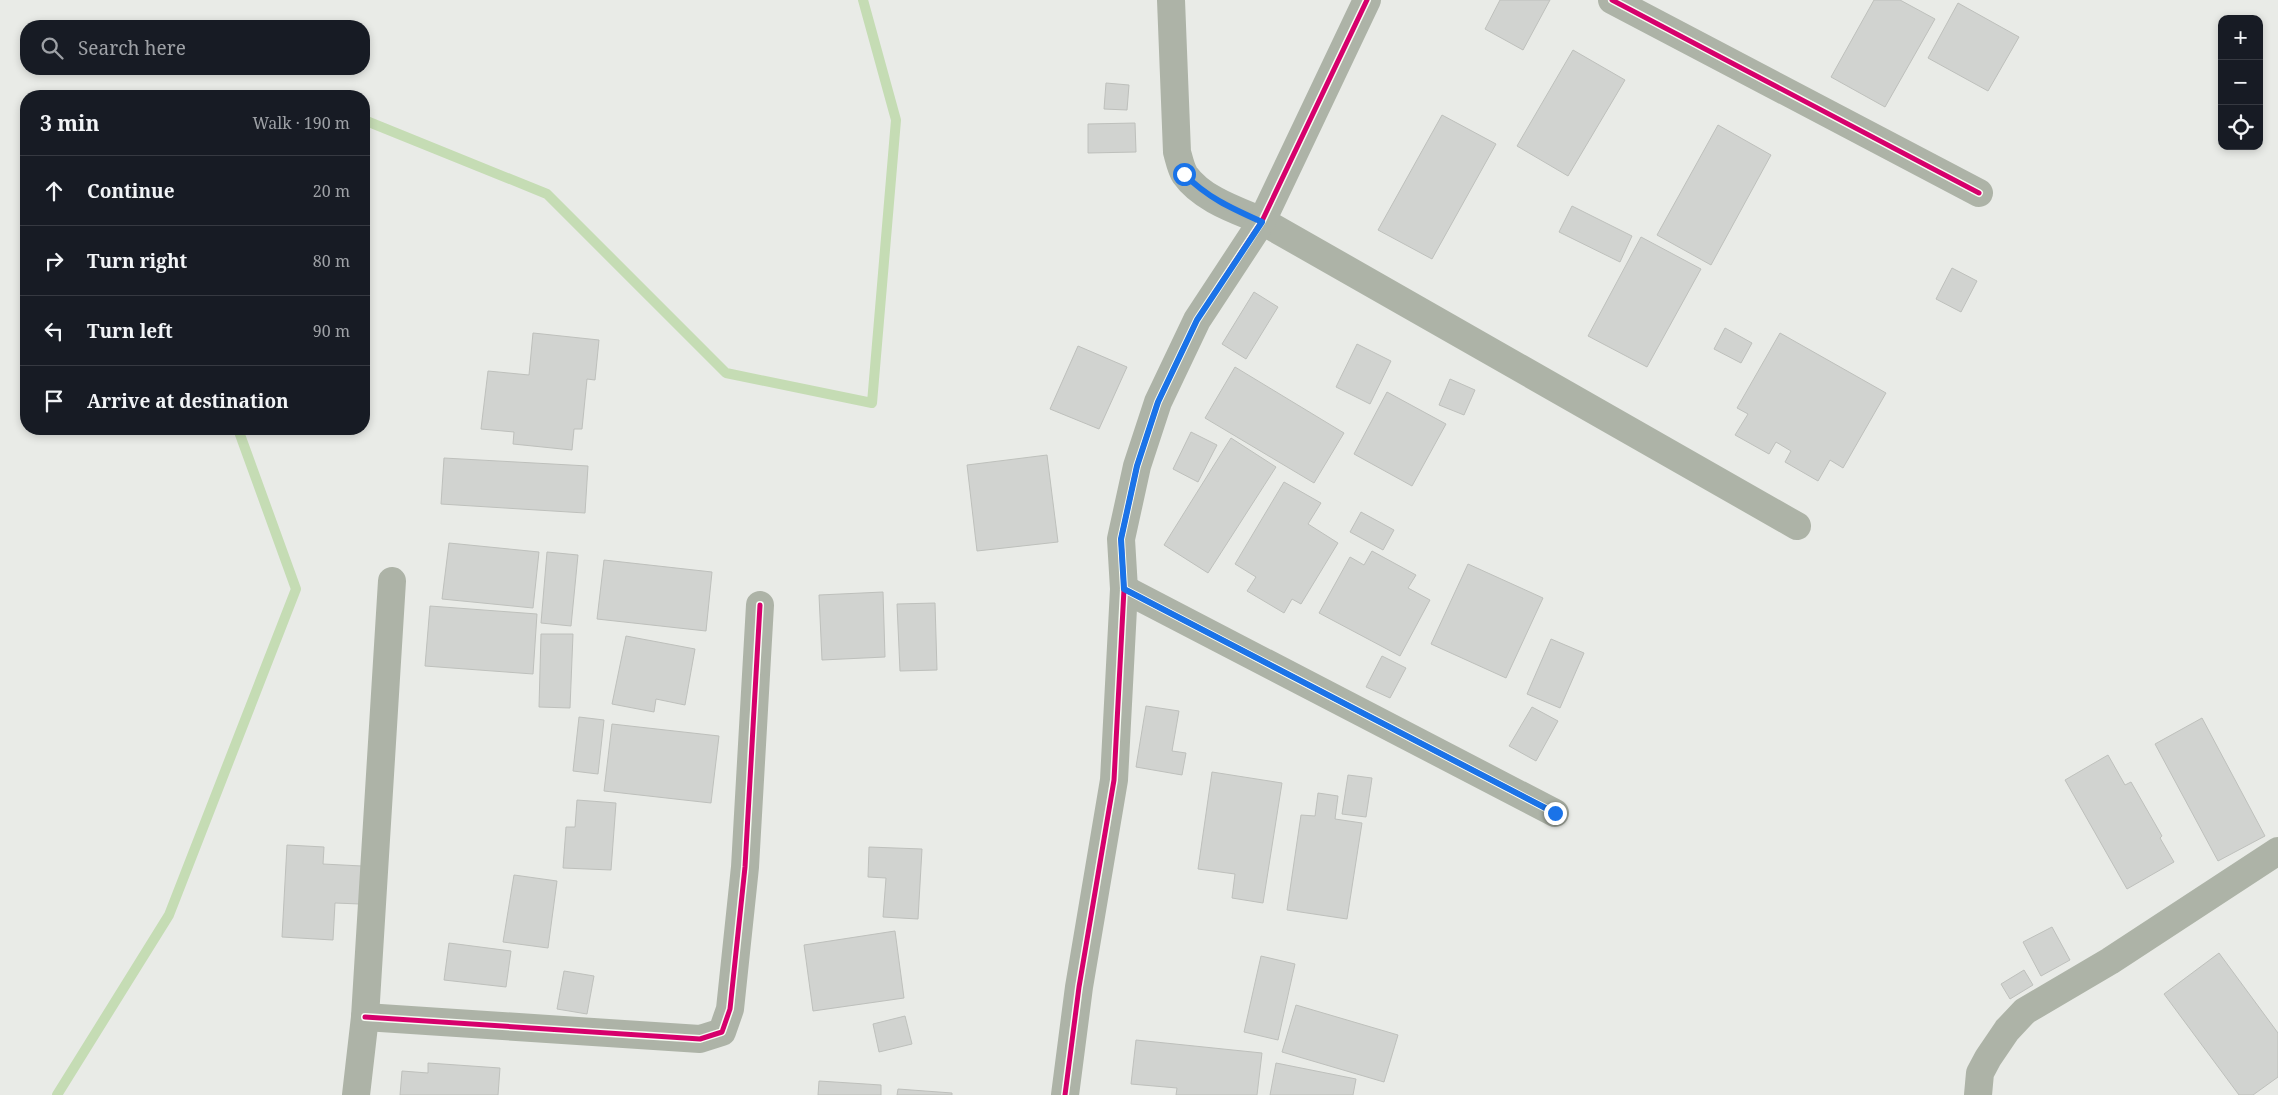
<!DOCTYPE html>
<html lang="en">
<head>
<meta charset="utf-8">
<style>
  :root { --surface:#171b24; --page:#20242c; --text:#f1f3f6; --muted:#9ea1a6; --line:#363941 }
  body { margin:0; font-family:"Noto Serif",serif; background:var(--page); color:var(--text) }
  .controls { position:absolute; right:15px; top:15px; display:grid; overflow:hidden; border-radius:10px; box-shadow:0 2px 8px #0003 }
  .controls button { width:45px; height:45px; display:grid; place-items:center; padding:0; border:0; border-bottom:1px solid var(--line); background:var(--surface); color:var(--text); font:25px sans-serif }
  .stop { position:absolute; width:15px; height:15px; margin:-11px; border:4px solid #1a73e8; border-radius:50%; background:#fff }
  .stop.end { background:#1a73e8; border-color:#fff; box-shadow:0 1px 5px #0008 }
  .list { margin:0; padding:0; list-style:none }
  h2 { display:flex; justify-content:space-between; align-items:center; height:65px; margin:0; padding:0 20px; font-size:21px }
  h2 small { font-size:16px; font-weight:400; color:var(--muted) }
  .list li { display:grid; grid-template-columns:32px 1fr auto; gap:15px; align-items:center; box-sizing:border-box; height:70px; padding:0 20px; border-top:1px solid var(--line) }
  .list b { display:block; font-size:19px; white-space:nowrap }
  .list em { font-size:16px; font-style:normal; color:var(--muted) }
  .icon { flex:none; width:28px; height:28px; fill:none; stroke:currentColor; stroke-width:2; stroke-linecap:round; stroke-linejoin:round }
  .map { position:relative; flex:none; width:2278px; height:1095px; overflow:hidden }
  .search { position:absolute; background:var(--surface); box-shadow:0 2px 8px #0003; left:20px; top:20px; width:350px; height:55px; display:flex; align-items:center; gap:12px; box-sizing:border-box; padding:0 18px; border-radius:20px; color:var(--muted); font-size:19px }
  .panel { position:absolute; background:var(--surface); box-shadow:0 2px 8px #0003; left:20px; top:90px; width:350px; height:345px; border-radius:20px }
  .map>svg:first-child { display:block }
</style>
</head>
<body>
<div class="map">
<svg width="2278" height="1095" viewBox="0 0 2278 1095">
  <rect width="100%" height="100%" fill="#e9ebe7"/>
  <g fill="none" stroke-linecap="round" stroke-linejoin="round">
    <g stroke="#c5dcb4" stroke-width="10">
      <polyline points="364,120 547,194 726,373 872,403 896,120 863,0"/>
      <polyline points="57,1095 169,915 296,589 238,429"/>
    </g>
  </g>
  <g fill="#d1d3d0" stroke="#bec0bc">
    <polygon points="1500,0 1550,0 1523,50 1485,29"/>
    <polygon points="1874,0 1900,0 1935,19 1885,107 1831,77"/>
    <polygon points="1958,3 2019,37 1988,91 1928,58"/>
    <polygon points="1573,50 1625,80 1568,176 1517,146"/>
    <polygon points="1106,83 1129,85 1127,110 1104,109"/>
    <polygon points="1442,115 1496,144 1432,259 1378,230"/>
    <polygon points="1135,123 1136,152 1088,153 1088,124"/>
    <polygon points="1718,125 1771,155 1711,265 1657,235"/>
    <polygon points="1572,206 1632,236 1620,262 1559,232"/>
    <polygon points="1641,237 1701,269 1647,367 1588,336"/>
    <polygon points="1952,268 1977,281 1961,312 1936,299"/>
    <polygon points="1254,292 1278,307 1246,359 1222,344"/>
    <polygon points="1725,328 1752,343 1741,363 1714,349"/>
    <polygon points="533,333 599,340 595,380 587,379 582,429 574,429 572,450 513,444 514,432 481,429 488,371 529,375"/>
    <polygon points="1780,333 1886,393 1843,468 1830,460 1818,481 1785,462 1791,451 1776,442 1769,454 1735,435 1748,414 1737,408"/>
    <polygon points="1357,344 1391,361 1370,404 1336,387"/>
    <polygon points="1078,346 1127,367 1099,429 1050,409"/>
    <polygon points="1235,367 1344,433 1314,483 1205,418"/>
    <polygon points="1450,379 1475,390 1464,415 1439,405"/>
    <polygon points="1387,392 1446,424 1412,486 1354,454"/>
    <polygon points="1191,432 1217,445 1198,482 1173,469"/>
    <polygon points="1231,438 1276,467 1208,573 1164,545"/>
    <polygon points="1047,455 1058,542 977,551 967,465"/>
    <polygon points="444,458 588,466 585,513 441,504"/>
    <polygon points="1284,482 1321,503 1308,524 1338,543 1301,604 1292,599 1284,613 1247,591 1256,577 1235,564"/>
    <polygon points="1361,512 1394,530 1383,550 1350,532"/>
    <polygon points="449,543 539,552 533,608 442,599"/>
    <polygon points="1372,551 1416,575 1408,588 1430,600 1400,656 1319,613 1350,557 1364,565"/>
    <polygon points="547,552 578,555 571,626 541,623"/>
    <polygon points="604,560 712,572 706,631 597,619"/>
    <polygon points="1468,564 1543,598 1506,678 1431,644"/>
    <polygon points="883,592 885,657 822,660 819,595"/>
    <polygon points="935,603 937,670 900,671 897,604"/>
    <polygon points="430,606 537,614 533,674 425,666"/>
    <polygon points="541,634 573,634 570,708 539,707"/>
    <polygon points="626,636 695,649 685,705 656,699 654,712 612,704"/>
    <polygon points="1551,639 1584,653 1560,708 1527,694"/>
    <polygon points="1382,656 1406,668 1390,698 1366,687"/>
    <polygon points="1146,706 1179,711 1172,751 1186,753 1182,775 1136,767"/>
    <polygon points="1532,707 1558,721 1536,761 1509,746"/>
    <polygon points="579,717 604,720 598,774 573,771"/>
    <polygon points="2202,718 2265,836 2218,861 2155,744"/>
    <polygon points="612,724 719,736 711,803 604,791"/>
    <polygon points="2108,755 2125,785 2131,782 2162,836 2160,838 2174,862 2127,889 2065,780"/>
    <polygon points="1212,772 1282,783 1263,903 1232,898 1235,874 1198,869"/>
    <polygon points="1348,775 1372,778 1366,817 1342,814"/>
    <polygon points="1318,793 1338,796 1335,819 1362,823 1347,919 1287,910 1301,815 1315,816"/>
    <polygon points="577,800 616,803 611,870 563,868 566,827 575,827"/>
    <polygon points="287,845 324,847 323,864 362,866 360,904 335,903 333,940 282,937"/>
    <polygon points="869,847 922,849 918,919 883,917 886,878 868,877"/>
    <polygon points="514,875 557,881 548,948 503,942"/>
    <polygon points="2052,927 2070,960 2041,976 2023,942"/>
    <polygon points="895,931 904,998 813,1011 804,945"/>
    <polygon points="449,943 511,951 506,987 444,980"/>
    <polygon points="2219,953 2278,1033 2278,1077 2253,1095 2239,1095 2164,994"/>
    <polygon points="1261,956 1295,964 1278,1040 1244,1032"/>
    <polygon points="2024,970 2033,985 2010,999 2001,984"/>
    <polygon points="564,971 594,976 587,1014 557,1009"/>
    <polygon points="1296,1005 1398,1035 1384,1082 1282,1052"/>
    <polygon points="905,1016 912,1044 879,1052 873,1024"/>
    <polygon points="1136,1040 1262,1053 1257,1095 1176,1095 1177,1088 1131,1084"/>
    <polygon points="428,1063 500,1068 498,1095 400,1095 402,1071 428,1073"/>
    <polygon points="1276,1063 1356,1079 1353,1095 1270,1095"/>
    <polygon points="819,1081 881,1085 881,1095 818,1095"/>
    <polygon points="898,1089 952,1093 952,1095 897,1095"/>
  </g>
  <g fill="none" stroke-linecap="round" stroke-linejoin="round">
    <g stroke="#adb3a7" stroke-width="28">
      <path d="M1171 0 1177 152C1179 159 1181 169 1185 175 1202 199 1236 210 1262 221L1797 526"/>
      <polyline points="1612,0 1979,193"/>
      <polyline points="1124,589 1555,813"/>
      <polyline points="365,1017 700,1039 722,1032 730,1009 745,867 760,605"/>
      <polyline points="356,1095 365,1017 392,581"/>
      <polyline points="1065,1095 1079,987 1114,780 1124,589 1121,539 1137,466 1158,402 1197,320 1262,221 1367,0"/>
      <polyline points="1978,1095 1980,1073 1988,1058 2007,1030 2025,1011 2110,961 2278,851"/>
    </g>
    <g stroke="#f6fbf3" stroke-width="8">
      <g id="cycleway">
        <polyline points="1612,0 1979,193"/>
        <polyline points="1124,589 1555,813"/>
        <polyline points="365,1017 700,1039 722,1032 730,1009 745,867 760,605"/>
        <polyline points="1065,1095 1079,987 1114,780 1124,589 1121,539 1137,466 1158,402 1197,320 1262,221 1367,0"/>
      </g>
    </g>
    <use href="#cycleway" stroke="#d6006c" stroke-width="5"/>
  </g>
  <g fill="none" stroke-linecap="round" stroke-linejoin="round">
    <path stroke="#1a73e8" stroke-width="6" d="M1184 174C1208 198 1231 208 1262 222L1197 320 1158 402 1137 466 1121 539 1124 589 1555 813"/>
  </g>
</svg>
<div class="controls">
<button>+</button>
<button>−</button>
<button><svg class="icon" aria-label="locate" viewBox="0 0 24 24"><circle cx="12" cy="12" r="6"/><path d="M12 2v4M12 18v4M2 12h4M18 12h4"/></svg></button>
</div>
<div class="stop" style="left:1184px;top:174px"></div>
<div class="stop end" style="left:1555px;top:813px"></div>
<div class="search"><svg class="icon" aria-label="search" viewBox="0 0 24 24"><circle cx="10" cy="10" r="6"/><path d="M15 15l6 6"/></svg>Search here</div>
<section class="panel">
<h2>3 min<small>Walk · 190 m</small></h2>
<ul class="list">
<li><svg class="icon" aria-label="ahead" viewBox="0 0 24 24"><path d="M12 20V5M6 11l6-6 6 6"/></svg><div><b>Continue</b></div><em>20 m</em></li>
<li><svg class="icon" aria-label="right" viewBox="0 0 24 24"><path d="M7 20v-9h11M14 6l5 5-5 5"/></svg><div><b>Turn right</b></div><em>80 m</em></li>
<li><svg class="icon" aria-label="left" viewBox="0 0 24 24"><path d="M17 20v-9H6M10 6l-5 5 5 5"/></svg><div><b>Turn left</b></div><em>90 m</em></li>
<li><svg class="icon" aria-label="arrive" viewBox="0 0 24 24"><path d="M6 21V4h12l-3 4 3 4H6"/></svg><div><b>Arrive at destination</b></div></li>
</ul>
</section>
</div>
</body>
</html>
